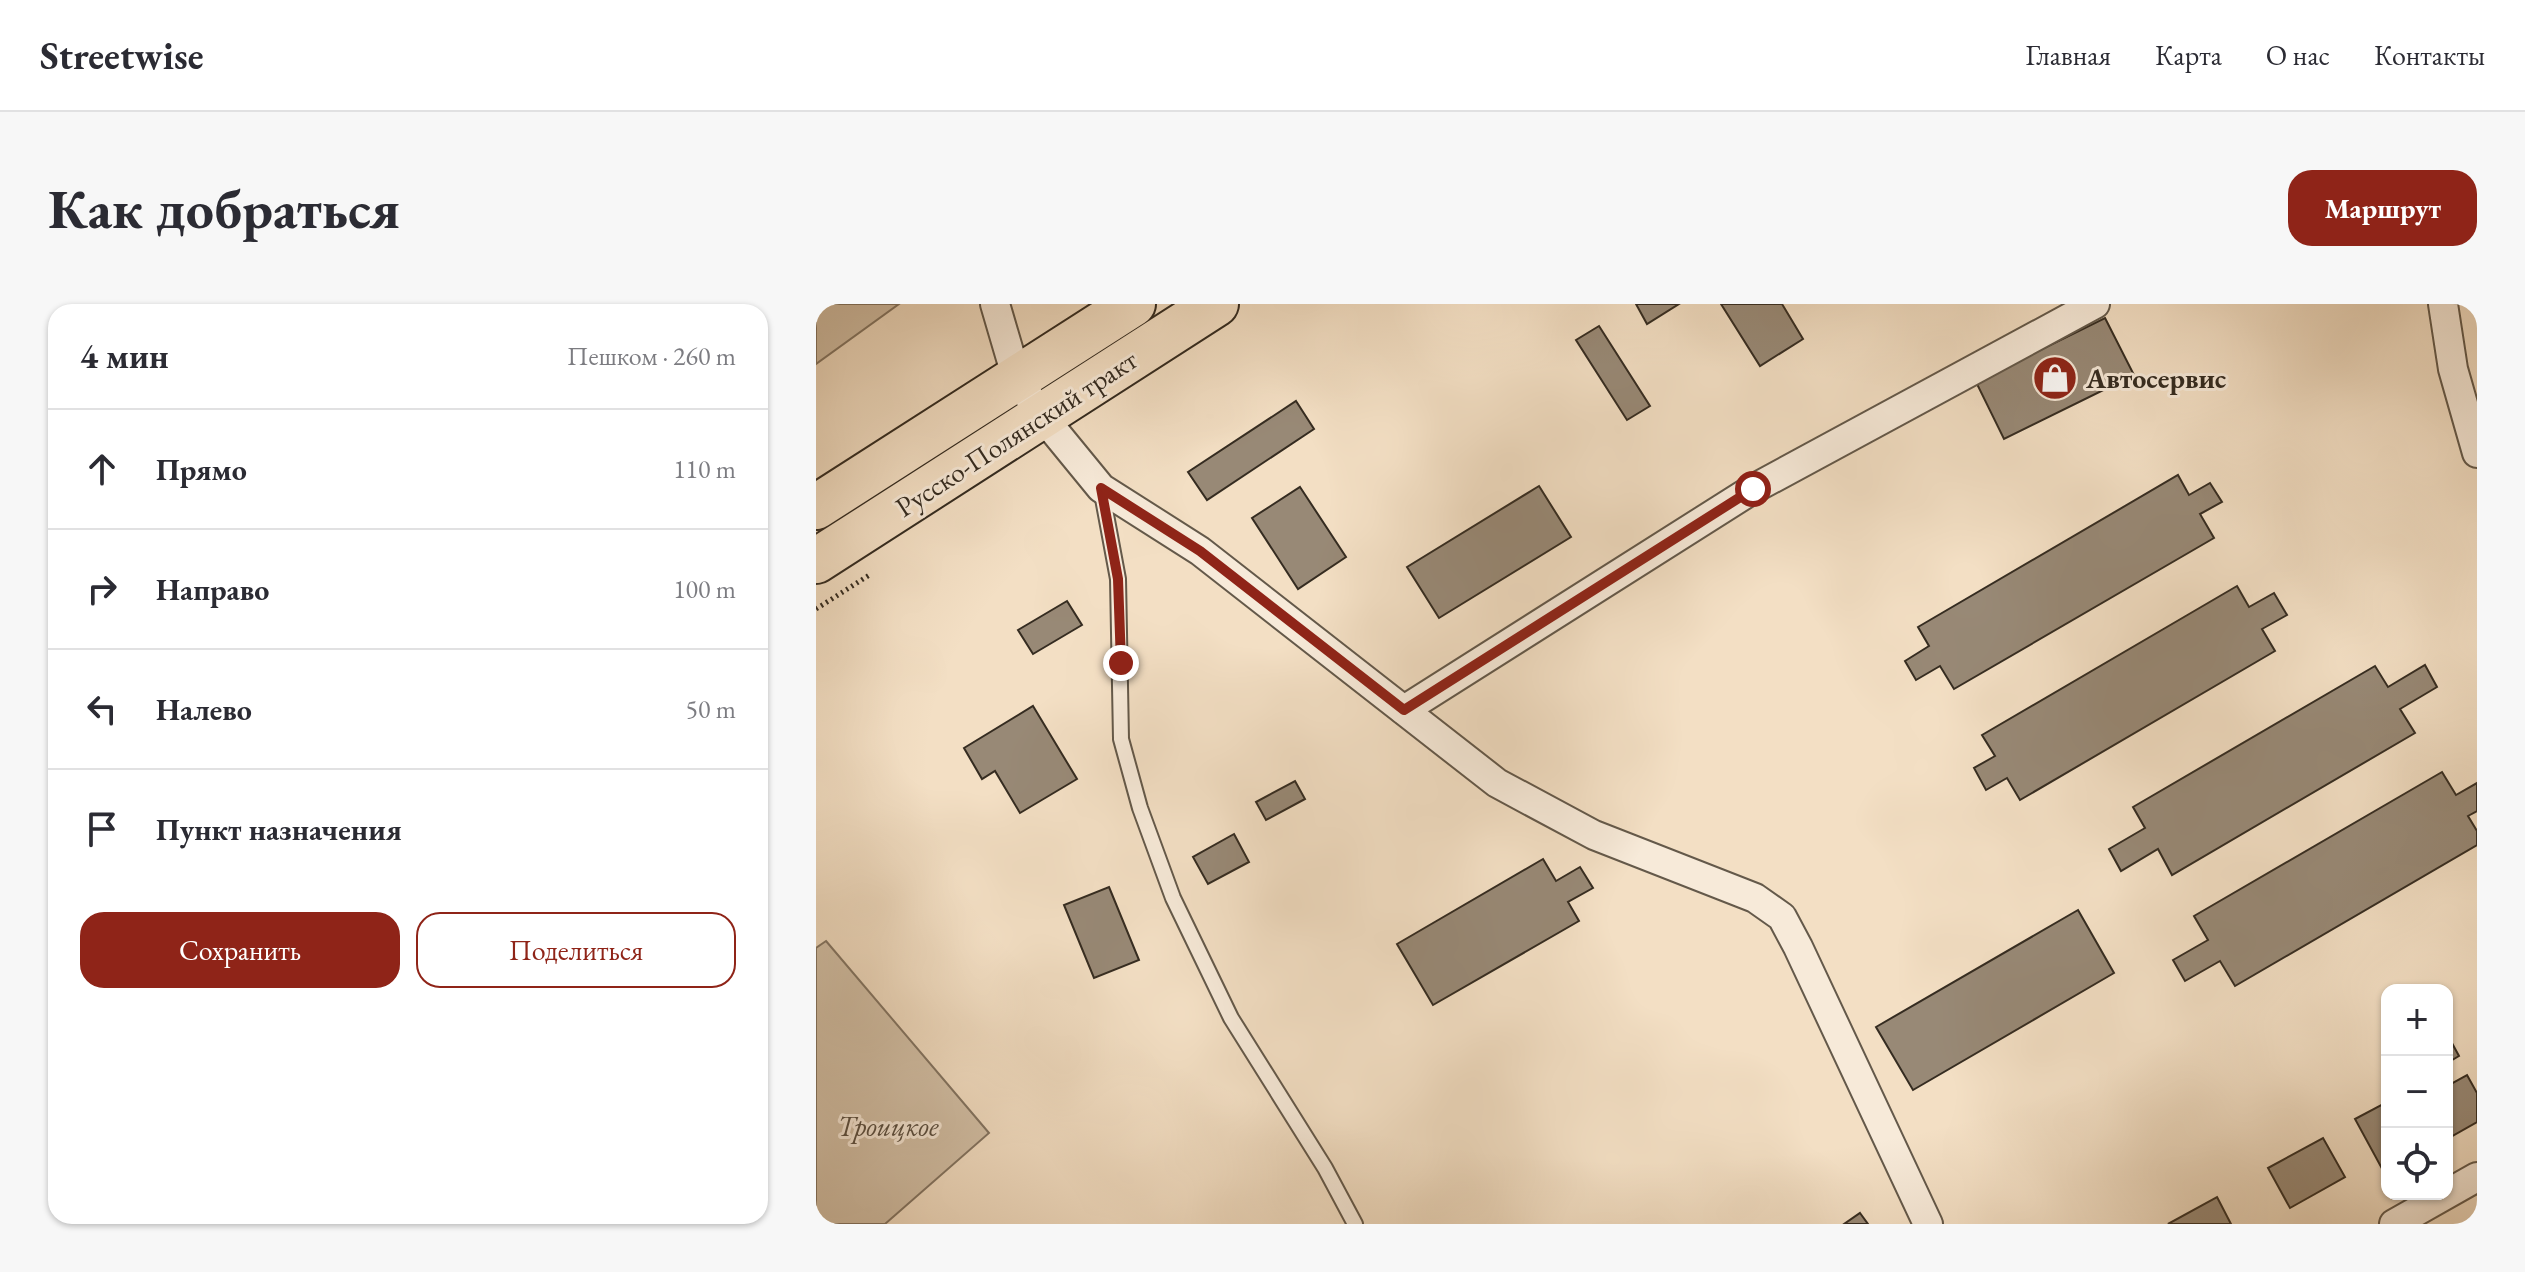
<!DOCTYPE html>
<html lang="ru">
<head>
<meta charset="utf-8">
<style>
  :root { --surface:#fff; --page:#f7f7f7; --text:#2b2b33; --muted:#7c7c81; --line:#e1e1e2; --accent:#8f2418 }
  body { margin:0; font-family:"EB Garamond",serif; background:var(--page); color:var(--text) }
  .controls { position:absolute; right:24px; bottom:24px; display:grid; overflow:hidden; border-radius:16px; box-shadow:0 2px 6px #0004 }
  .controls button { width:72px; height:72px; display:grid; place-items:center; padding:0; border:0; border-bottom:2px solid var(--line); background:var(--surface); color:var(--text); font:40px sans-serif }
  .stop { position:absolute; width:24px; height:24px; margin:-18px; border:6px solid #8f2418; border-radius:50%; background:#fff }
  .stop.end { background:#8f2418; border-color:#fff; box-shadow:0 2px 8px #0008 }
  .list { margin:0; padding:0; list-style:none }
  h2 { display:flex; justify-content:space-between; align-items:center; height:104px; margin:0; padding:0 32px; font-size:34px }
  h2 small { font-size:26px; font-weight:400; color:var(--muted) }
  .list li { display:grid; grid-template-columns:52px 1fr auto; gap:24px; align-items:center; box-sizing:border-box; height:120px; padding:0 32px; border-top:2px solid var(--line) }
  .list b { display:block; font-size:30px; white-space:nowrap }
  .list em { font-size:26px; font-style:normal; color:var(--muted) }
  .actions { display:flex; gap:16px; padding:24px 32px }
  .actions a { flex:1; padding:18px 0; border:2px solid var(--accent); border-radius:24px; text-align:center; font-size:28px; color:var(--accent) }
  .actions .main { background:var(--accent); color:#fff }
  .icon { flex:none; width:44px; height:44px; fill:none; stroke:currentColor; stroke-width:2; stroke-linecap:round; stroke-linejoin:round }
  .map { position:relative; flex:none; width:1661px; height:920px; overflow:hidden; border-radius:24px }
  header { display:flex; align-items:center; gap:48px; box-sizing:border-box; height:112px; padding:0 40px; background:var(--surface); border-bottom:2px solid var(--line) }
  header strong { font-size:38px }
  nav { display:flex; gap:44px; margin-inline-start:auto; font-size:28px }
  .intro { display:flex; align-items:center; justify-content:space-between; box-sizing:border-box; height:192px; padding:0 48px }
  h1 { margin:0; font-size:56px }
  .button { padding:20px 36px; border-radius:24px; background:var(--accent); color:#fff; font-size:28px; font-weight:700 }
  main { display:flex; gap:48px; padding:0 48px }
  aside { flex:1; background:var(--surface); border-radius:24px; box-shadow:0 2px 6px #0004 }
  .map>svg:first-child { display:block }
</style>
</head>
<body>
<header>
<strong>Streetwise</strong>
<nav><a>Главная</a><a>Карта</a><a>О нас</a><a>Контакты</a></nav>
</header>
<div class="intro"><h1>Как добраться</h1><a class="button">Маршрут</a></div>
<main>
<aside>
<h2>4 мин<small>Пешком · 260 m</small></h2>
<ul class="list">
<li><svg class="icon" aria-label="ahead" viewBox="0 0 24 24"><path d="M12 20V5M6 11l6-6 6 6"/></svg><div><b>Прямо</b></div><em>110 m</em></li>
<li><svg class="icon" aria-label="right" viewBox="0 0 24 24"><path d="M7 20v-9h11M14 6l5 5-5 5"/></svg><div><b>Направо</b></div><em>100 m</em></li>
<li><svg class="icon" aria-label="left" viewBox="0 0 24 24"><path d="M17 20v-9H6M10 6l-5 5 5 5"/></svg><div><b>Налево</b></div><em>50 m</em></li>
<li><svg class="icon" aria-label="arrive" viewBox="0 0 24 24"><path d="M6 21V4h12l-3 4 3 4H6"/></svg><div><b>Пункт назначения</b></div></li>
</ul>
<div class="actions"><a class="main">Сохранить</a><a>Поделиться</a></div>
</aside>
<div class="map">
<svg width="1661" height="920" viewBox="0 0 1661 920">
  <rect width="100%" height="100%" fill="#f3dfc4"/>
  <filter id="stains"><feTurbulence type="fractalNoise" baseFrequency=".0025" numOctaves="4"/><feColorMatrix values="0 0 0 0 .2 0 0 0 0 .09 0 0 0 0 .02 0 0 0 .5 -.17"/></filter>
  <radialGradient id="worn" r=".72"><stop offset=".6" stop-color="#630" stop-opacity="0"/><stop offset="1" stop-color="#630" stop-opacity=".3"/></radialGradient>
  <g fill="#d3c1a8" stroke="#847664" stroke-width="2">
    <polygon points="0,0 83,0 0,60"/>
    <polygon points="10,637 173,829 69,920 0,920 0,644"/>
  </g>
  <g fill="#988976" stroke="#352c21" stroke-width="2">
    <polygon points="820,0 863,0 831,20"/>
    <polygon points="905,0 966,0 987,35 944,62"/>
    <polygon points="1289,14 1318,71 1188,135 1160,78"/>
    <polygon points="783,22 834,102 811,116 760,36"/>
    <polygon points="480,97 498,125 391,196 372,168"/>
    <polygon points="1362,171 1373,191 1394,179 1406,198 1384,210 1398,234 1138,385 1124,362 1100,376 1089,357 1113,342 1102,323"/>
    <polygon points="723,182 755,233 623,314 591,263"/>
    <polygon points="484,183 530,253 482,285 436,214"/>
    <polygon points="1421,282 1433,303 1458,289 1471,311 1446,325 1459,347 1204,496 1191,474 1170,486 1158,464 1179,452 1166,431"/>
    <polygon points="251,297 266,321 217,350 202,326"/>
    <polygon points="1609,361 1621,383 1584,405 1599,429 1356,571 1342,545 1305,567 1293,545 1329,524 1317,503 1559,362 1572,383"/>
    <polygon points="217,402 261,475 204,509 179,467 166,475 148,444"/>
    <polygon points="1626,468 1640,491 1661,479 1661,507 1652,512 1661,527 1661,541 1419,682 1404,657 1369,677 1357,656 1392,636 1378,612"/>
    <polygon points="479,477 489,495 450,516 440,498"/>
    <polygon points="418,530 433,558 392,580 377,553"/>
    <polygon points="727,555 740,577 764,563 777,584 752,598 763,617 617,701 581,640"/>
    <polygon points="293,583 323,656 278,674 248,601"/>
    <polygon points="1262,606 1298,669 1097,786 1060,723"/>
    <polygon points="1631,730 1643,752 1631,759"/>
    <polygon points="1651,771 1661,789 1661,818 1631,835 1631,782"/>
    <polygon points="1569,799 1571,803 1570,872 1539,815"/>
    <polygon points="1507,834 1529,873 1474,904 1452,864"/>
    <polygon points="1401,893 1415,920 1352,920"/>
    <polygon points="1044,909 1052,920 1028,920"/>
  </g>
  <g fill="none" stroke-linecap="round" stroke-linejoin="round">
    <g stroke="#64594a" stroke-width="18">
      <polyline id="service" points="285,184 302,275 305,435 324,504 357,594 415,714 509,864 539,920"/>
    </g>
    <g stroke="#64594a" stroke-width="32">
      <g id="minor">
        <polyline points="179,0 201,75 226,112 285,184 384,247 681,479 778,531 939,594 966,613 982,643 1112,920"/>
        <polyline points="1627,0 1637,65 1661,149"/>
        <polyline points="588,406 937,185 1279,0"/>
        <polyline points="1578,920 1661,873"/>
      </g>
    </g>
    <g stroke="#352c21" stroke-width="48">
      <g id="primary">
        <polyline points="0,203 317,0"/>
        <polyline points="0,257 400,0"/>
      </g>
    </g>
    <polyline stroke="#352c21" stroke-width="5" stroke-dasharray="2 4" stroke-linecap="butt" points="0,305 55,270"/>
    <use href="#service" stroke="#f7ead9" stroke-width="14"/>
    <use href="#minor" stroke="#f7ead9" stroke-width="28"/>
    <use href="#primary" stroke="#f3dfc4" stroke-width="44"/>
  </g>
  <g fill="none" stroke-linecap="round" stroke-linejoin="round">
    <polyline stroke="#8f2418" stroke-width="10" points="305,359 302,275 285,184 384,247 588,406 937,185"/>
  </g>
  <defs>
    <g id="shop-disc" transform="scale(2.3)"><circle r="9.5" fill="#8f2418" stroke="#f7ead9"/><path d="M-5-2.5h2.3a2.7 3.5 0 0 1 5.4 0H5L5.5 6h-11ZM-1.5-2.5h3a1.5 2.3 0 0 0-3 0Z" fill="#fff"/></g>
  </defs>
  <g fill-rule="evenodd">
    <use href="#shop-disc" x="1239" y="74"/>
  </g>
  <g text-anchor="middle" stroke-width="6" stroke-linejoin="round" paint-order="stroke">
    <g font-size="28" font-weight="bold" fill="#352c21" stroke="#f7ead9" text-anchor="start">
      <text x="1270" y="84">Автосервис</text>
    </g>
    <g font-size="28" fill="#352c21" stroke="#f7ead9">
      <text transform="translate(200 129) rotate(-33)" y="10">Русско-Полянский тракт</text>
    </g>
    <g font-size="28" font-style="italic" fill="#5c5143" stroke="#f7ead9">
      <text x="72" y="832">Троицкое</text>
    </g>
  </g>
  <rect width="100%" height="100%" filter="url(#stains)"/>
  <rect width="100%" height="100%" fill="url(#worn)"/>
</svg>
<div class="controls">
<button>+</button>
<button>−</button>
<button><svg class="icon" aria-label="locate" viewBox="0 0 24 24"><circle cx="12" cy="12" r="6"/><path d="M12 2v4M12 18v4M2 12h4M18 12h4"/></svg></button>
</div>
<div class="stop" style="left:937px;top:185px"></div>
<div class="stop end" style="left:305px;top:359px"></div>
</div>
</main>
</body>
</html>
